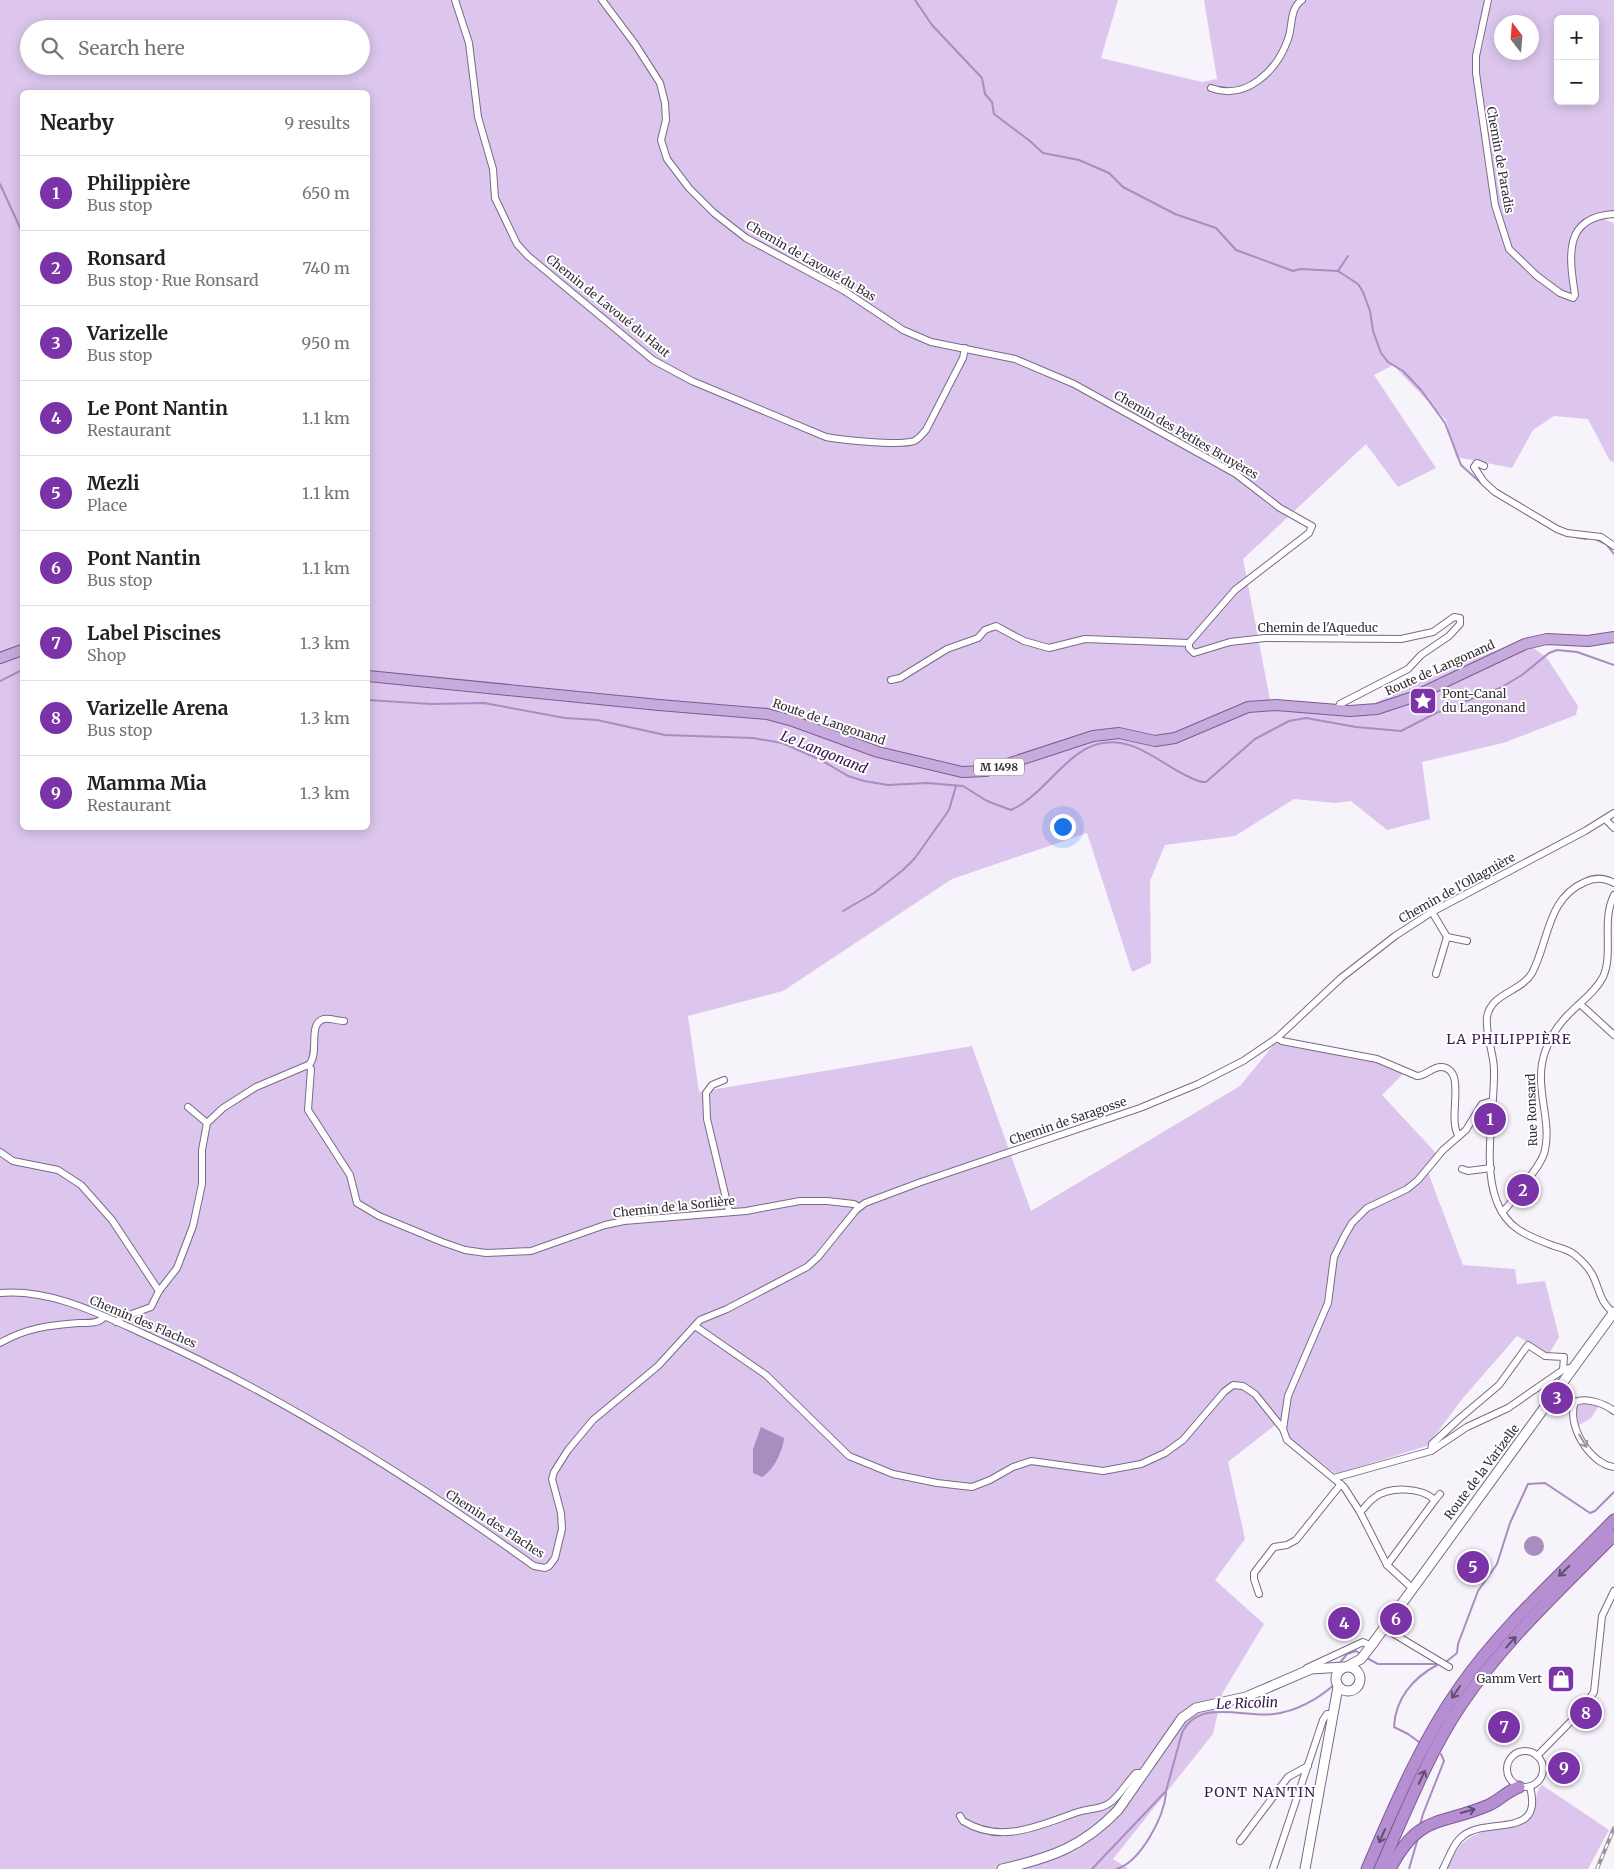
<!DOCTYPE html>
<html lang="en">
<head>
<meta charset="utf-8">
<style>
  :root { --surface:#fff; --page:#f2f2f2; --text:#202124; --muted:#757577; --line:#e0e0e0; --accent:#7b34a7 }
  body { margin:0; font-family:Merriweather,serif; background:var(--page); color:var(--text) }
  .controls { position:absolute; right:15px; top:15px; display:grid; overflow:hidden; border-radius:8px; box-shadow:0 2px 12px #0003 }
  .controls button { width:45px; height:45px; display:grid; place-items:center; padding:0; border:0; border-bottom:1px solid var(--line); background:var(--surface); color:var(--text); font:25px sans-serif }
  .compass { position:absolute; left:1494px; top:15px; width:45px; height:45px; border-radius:50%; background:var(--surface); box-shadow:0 2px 12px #0003; rotate:344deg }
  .you { position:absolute; left:1062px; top:826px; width:18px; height:18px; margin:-12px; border:4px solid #fff; border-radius:50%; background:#1a73e8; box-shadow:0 0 0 8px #1a73e833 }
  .badge { display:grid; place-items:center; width:32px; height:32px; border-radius:50%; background:var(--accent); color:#fff; font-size:16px; font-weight:700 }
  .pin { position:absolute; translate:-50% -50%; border:2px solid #fff; box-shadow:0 1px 5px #0006 }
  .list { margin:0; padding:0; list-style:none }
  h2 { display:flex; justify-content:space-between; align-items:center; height:65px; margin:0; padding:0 20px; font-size:21px }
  h2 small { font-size:16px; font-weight:400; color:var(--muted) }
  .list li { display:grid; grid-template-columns:32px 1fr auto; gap:15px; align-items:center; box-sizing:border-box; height:75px; padding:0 20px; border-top:1px solid var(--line) }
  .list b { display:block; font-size:19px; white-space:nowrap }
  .list p { margin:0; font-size:16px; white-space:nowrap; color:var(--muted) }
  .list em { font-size:16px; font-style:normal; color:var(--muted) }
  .icon { flex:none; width:28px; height:28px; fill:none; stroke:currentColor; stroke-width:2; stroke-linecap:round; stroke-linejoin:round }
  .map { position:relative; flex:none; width:1614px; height:1869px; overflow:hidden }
  .search { position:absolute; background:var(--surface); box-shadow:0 2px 12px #0003; left:20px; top:20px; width:350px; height:55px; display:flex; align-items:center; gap:12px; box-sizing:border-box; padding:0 18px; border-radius:28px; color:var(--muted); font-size:19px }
  .panel { position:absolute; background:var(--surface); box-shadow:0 2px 12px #0003; left:20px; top:90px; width:350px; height:740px; border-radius:8px }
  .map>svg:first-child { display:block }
</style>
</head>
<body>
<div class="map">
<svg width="1614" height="1869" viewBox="0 0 1614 1869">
  <rect width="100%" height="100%" fill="#f7f3fa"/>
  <g fill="#dcc6ed" fill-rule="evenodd">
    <path d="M0 0H1118L1101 58 1202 82 1217 79 1204 0H1614V215L1605 220 1614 223V462L1610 461 1588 419 1554 416 1533 430 1512 468 1456 457 1446 420 1393 365 1374 375 1436 468 1398 487 1366 444 1243 559 1272 710H1361L1446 668 1524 641 1547 658 1578 706 1576 715 1503 743 1422 762 1430 819 1387 830 1351 801 1335 803 1294 799 1235 836 1165 845 1150 881 1151 963 1132 972 1087 833 952 879 783 991 688 1016 699 1092 972 1046 1031 1211 1240 1086 1275 1043 1377 1060 1403 1074 1382 1095 1436 1153 1426 1167 1463 1265 1515 1269 1517 1284 1545 1281 1559 1337 1549 1354 1517 1336 1463 1398 1427 1446 1336 1474 1291 1440 1279 1422 1228 1462 1245 1539 1215 1580 1264 1624 1222 1694 1213 1734 1113 1859 1129 1869H0ZM1558 19H1595V101H1558ZM1502 22H1532V52H1502ZM29 29H361V66H29ZM22 92H368V828H22Z"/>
    <polygon points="1580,1403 1599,1406 1591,1418 1579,1425 1576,1409"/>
    <path d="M1542 1785 1609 1830 1588 1869H1447C1463 1835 1471 1834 1506 1827 1513 1826 1523 1825 1528 1820 1540 1810 1531 1796 1542 1785Z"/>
  </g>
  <g fill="#a98cc0">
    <path d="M761 1427 784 1438C783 1451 773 1471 762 1477L753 1473V1449Z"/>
    <circle cx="1534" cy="1546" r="10"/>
  </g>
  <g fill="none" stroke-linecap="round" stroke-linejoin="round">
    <g stroke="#a98cc0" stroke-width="2">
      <polyline points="915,0 932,25 982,78 985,94 992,102 994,114 1030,141 1043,153 1079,160 1109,173 1123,187 1175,214 1216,228 1236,250 1293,271 1300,269 1338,271 1358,284 1363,292 1370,311 1373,331 1381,353 1388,362 1403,371 1421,390 1445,423 1461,465 1482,484"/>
      <polyline points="0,184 22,232"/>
      <polyline points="1338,271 1348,256"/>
      <polyline points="1575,537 1586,539"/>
      <polyline points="1597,540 1606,544 1614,554"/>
      <polyline points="0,681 22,670"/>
      <path d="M368 700 431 704 484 703 565 718 597 720 665 735 753 738 782 743 821 760 848 776 864 781 888 785 927 783 963 786 987 801 1011 810C1043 796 1066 752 1098 744 1131 735 1157 761 1185 775 1192 778 1199 783 1206 782L1255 739 1289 721 1306 718 1356 727 1401 731 1436 713 1502 687 1522 675 1549 653 1557 650 1577 652 1614 665"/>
      <polyline points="843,911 874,893 903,870 915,858 949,810 956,786"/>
      <polyline points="1365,1657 1378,1664 1438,1664"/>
      <polyline points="1446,1662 1457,1653 1458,1644 1478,1591 1497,1564 1510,1523 1528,1484 1545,1483 1590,1513 1595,1511 1614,1492"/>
      <polyline points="1338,1665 1347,1654 1356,1651 1361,1654"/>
      <path d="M1419 1742 1408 1734 1394 1727C1395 1699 1413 1678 1437 1665"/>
      <polyline points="1420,1825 1423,1814 1444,1761 1441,1754"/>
      <path d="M1092 1869 1166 1791 1182 1733C1198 1698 1244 1718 1274 1714 1296 1711 1318 1699 1335 1684L1336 1672"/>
      <path d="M1117 1869C1141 1861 1164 1817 1166 1793"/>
      <polyline points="1409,1869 1418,1838"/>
    </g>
    <g stroke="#7a6987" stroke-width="8">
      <g id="minor">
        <path d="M455 0 469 43 478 117 493 169 495 198 517 244 528 256 653 360 692 381 826 437C842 440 900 446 914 441 919 439 922 434 926 430L963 358 965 348"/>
        <polyline points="602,0 635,44 660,83 665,103 666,120 661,140 667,159 689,188 714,213 746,238 843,290 903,330 931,342 1015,359 1074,384 1236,474 1280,508 1312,526 1309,533 1235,590 1189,643"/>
        <path d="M1488 0 1476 56V73L1495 205 1509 249 1537 276 1560 293 1573 298 1575 295C1569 256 1563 217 1614 214"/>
        <path d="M1211 88C1246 101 1277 71 1288 39 1293 26 1289 9 1302 0"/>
        <polyline points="1484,466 1477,463 1474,467 1484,482 1495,492 1557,529 1567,533 1601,537 1614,546"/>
        <polyline points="1189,643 1189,648 1194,653 1230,642 1265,638 1401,639 1433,632 1454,617 1460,618 1460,624 1449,636 1421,655 1408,669 1340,704 1337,711"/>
        <polyline points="891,680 900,678 947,649 978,638 985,630 996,626 1024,641 1049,648 1085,639 1189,643"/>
        <polyline points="1605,819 1614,828"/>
        <polyline points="1432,912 1447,937 1467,941"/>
        <polyline points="1436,974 1447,937"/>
        <polyline points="1580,1004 1614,1035"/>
        <path d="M1277 1038 1282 1041 1377 1059 1417 1076C1427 1076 1432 1066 1442 1067 1468 1070 1446 1120 1459 1136"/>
        <path d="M309 1065C320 1053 307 1023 324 1019 330 1018 338 1021 344 1021"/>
        <polyline points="724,1080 712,1085 706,1093 707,1119 729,1211"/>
        <polyline points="188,1107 207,1123"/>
        <polyline points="0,1152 13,1161 58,1170 81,1185 112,1220 159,1291"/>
        <polyline points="1462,1169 1468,1171 1491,1168"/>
        <path d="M1502 1212C1510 1206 1516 1194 1523 1186 1531 1175 1542 1163 1545 1150 1552 1118 1533 1086 1545 1052 1550 1037 1560 1022 1572 1011 1583 1000 1595 992 1603 977 1614 953 1601 921 1614 895"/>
        <path d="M0 1293C51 1289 98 1313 144 1334 280 1395 413 1479 534 1566L545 1568 549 1566 555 1558 562 1529 561 1513 552 1479 554 1472 568 1450 593 1420 658 1366 700 1320 727 1309 807 1267 818 1257 856 1210 865 1203 921 1182 1140 1108 1198 1084 1243 1061 1277 1038 1341 978 1395 936 1432 912 1585 831 1614 813"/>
        <path d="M1614 1313C1599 1302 1600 1289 1592 1274 1588 1267 1581 1260 1575 1255 1569 1250 1561 1248 1554 1246 1528 1236 1507 1229 1497 1202 1482 1165 1495 1109 1494 1070 1494 1053 1485 1034 1487 1017 1491 993 1521 992 1532 973 1549 941 1547 898 1585 882 1595 877 1605 878 1614 883"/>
        <polyline points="116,1322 121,1318 151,1307 159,1291 177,1268 193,1226 202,1184 202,1150 207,1123 223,1108 256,1087 308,1065 311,1069 308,1110 350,1175 357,1203 379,1216 442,1242 465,1250 486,1253 531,1251 605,1225 624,1221 746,1211 800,1201 827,1201 854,1204 859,1207"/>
        <polyline points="695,1326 766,1375 849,1456 893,1474 937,1483 972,1487 990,1480 1013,1467 1031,1461 1103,1471 1141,1464 1165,1453 1183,1440 1224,1392 1233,1385 1243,1386 1255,1394 1283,1429"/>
        <path d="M0 1343C26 1328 50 1325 79 1323 87 1323 99 1324 104 1317"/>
        <polyline points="1559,1389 1575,1402"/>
        <path d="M1575 1402C1566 1425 1590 1464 1614 1467"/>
        <path d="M1575 1402C1587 1397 1605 1404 1614 1411"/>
        <polyline points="1431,1451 1432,1444 1460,1418 1499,1385 1528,1345 1545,1356 1564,1357 1563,1370"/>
        <polyline points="1334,1478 1431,1451 1467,1427 1508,1408 1563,1370 1569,1368 1573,1370"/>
        <polyline points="1435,1500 1440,1494"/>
        <path d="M1360 1512C1365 1508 1368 1502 1374 1498 1389 1486 1421 1487 1435 1500L1387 1565"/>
        <polyline points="1412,1588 1387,1565 1360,1512 1344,1487 1287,1440 1283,1429 1288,1396 1328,1303 1334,1257 1345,1235 1352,1223 1367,1208 1407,1189 1418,1180 1443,1150 1466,1130 1482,1104 1492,1101"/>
        <polyline points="1259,1594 1254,1579 1254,1573 1274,1547 1287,1545 1296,1540 1341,1484"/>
        <polyline points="1384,1628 1449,1667"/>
        <polyline points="1307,1668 1363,1642 1371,1646"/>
        <circle cx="1525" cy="1769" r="18"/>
        <polyline points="1537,1756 1583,1709 1594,1692 1602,1616 1614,1591"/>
        <path d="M960 1816 963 1821C1002 1845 1040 1825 1078 1812 1089 1808 1101 1810 1111 1802 1121 1794 1127 1782 1136 1773H1144"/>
        <polyline points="1240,1841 1288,1777 1308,1766"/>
        <polyline points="1273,1869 1323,1720 1327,1714 1333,1714"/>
        <path d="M1443 1869C1449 1858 1453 1843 1464 1835 1489 1817 1544 1839 1530 1787"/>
      </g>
    </g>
    <g stroke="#7a6987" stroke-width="11">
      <g id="secondary">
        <polyline points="1348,1666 1361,1659 1371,1646 1614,1312"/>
        <circle cx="1348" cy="1679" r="12"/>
        <path d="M1002 1869C1050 1858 1083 1847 1118 1810L1182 1718 1196 1708 1246 1697 1311 1669 1344 1667"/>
        <polyline points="1305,1869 1338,1687"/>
      </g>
    </g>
    <g stroke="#7c5a95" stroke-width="12">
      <g id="primary">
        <polyline points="0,658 22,650"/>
        <polyline points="368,676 659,705 767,714 793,721 878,752 962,772 986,771 1093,736 1119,733 1155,741 1175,738 1248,707 1276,705 1350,711 1377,709 1413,697 1525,644 1547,639 1588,641 1614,637"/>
      </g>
    </g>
    <g stroke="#7c5a95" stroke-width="13">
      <g id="trunk">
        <path d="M1367 1869C1394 1807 1421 1742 1460 1687 1503 1625 1562 1574 1614 1520"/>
        <path d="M1380 1869C1405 1814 1427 1756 1461 1705 1503 1642 1561 1589 1614 1535"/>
        <path d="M1390 1869C1419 1813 1440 1826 1489 1805 1500 1800 1507 1791 1519 1787"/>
      </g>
    </g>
    <use href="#minor" stroke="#fff" stroke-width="6"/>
    <use href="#secondary" stroke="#fff" stroke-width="9"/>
    <use href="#primary" stroke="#c8abdd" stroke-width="10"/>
    <use href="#trunk" stroke="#b68fd2" stroke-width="11"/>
    <g stroke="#9a949e" stroke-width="4">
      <polyline id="rail" points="1597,1869 1614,1828"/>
    </g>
    <use href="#rail" stroke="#fff" stroke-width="2" stroke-dasharray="5.5" stroke-linecap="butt"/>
  </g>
  <defs><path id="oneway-shaft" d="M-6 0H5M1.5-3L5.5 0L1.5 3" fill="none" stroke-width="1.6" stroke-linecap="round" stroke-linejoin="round" transform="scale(1.25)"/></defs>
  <use stroke="#9a969c" href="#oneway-shaft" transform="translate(1583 1441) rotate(59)"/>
  <g stroke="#624f6f">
    <use href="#oneway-shaft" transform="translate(1564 1571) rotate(135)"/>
    <use href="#oneway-shaft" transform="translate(1511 1642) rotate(-48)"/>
    <use href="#oneway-shaft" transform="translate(1456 1692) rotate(124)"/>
    <use href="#oneway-shaft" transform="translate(1422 1777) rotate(-65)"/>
    <use href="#oneway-shaft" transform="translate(1468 1811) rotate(-16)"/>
    <use href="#oneway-shaft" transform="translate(1382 1836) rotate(114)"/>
  </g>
  <defs>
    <g id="sight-square" transform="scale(1.4375)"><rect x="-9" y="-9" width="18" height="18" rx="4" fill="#7b34a7" stroke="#fff"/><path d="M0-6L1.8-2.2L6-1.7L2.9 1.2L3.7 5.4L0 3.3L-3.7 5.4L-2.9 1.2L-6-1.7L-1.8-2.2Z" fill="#fff"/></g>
    <g id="shop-square" transform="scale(1.4375)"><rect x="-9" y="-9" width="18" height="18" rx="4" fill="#7b34a7" stroke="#fff"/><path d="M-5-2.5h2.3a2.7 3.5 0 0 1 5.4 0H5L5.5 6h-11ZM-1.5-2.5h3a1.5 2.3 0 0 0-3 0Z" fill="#fff"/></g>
  </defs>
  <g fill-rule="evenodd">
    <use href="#sight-square" x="1423" y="701"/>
    <use href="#shop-square" x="1561" y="1679"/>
  </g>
  <g text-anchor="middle" stroke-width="4" stroke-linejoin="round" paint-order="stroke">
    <rect fill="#fff" stroke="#716c74" stroke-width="1" x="974" y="758.5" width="50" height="17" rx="4"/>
    <g font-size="11" font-weight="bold" fill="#342d39">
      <text x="999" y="771">M 1498</text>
    </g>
    <g font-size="12" fill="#342d39" stroke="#fff">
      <text transform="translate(1500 160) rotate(80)" y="4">Chemin de Paradis</text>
      <text transform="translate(811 261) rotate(30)" y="4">Chemin de Lavoué du Bas</text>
      <text transform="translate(608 306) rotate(39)" y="4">Chemin de Lavoué du Haut</text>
      <text transform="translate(1186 435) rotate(30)" y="4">Chemin des Petites Bruyères</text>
      <text x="1318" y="632">Chemin de l'Aqueduc</text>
      <text transform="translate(1440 668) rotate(-24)" y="4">Route de Langonand</text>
      <text transform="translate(829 722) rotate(19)" y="4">Route de Langonand</text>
      <text transform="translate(1457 888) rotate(-29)" y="4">Chemin de l'Ollagnière</text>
      <text transform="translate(1532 1110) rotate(-92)" y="4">Rue Ronsard</text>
      <text transform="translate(1068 1121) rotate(-19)" y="4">Chemin de Saragosse</text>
      <text transform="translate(674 1207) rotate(-6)" y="4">Chemin de la Sorlière</text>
      <text transform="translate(143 1322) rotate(23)" y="4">Chemin des Flaches</text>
      <text transform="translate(1482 1472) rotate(-53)" y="4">Route de la Varizelle</text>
      <text transform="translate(495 1524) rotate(33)" y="4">Chemin des Flaches</text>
    </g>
    <g font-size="12" fill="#342d39" stroke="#fff" text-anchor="start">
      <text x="1442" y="698">Pont-Canal<tspan x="1442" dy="14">du Langonand</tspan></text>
      <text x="1542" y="1683" text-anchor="end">Gamm Vert</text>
    </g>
    <g font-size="14" font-style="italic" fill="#3a1252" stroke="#fff">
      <text transform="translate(824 752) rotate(22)" y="5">Le Langonand</text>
      <text transform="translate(1247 1703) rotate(-2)" y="5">Le Ricolin</text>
    </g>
    <g font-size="14" letter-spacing="1" fill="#3d1b53" stroke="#fff">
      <text x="1509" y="1044">LA PHILIPPIÈRE</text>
      <text x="1260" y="1797">PONT NANTIN</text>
    </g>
  </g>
</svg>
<div class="controls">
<button>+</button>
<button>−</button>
</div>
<svg class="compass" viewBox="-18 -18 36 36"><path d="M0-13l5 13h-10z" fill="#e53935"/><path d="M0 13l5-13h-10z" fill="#757577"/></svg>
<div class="you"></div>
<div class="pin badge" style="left:1490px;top:1119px">1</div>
<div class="pin badge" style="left:1523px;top:1190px">2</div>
<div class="pin badge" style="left:1557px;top:1398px">3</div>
<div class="pin badge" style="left:1344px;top:1623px">4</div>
<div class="pin badge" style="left:1473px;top:1567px">5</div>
<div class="pin badge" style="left:1396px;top:1619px">6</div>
<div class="pin badge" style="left:1504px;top:1727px">7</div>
<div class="pin badge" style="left:1586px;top:1713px">8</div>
<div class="pin badge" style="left:1564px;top:1768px">9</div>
<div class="search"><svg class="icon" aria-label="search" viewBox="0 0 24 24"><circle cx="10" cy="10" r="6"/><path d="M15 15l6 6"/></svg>Search here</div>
<section class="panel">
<h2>Nearby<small>9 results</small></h2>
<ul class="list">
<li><span class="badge">1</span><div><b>Philippière</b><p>Bus stop</p></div><em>650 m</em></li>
<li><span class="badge">2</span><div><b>Ronsard</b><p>Bus stop · Rue Ronsard</p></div><em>740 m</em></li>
<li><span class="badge">3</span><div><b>Varizelle</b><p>Bus stop</p></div><em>950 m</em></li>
<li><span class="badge">4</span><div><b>Le Pont Nantin</b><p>Restaurant</p></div><em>1.1 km</em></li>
<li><span class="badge">5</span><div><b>Mezli</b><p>Place</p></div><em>1.1 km</em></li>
<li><span class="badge">6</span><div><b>Pont Nantin</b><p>Bus stop</p></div><em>1.1 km</em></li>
<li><span class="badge">7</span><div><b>Label Piscines</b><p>Shop</p></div><em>1.3 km</em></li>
<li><span class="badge">8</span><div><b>Varizelle Arena</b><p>Bus stop</p></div><em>1.3 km</em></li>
<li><span class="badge">9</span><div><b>Mamma Mia</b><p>Restaurant</p></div><em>1.3 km</em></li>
</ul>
</section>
</div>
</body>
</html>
